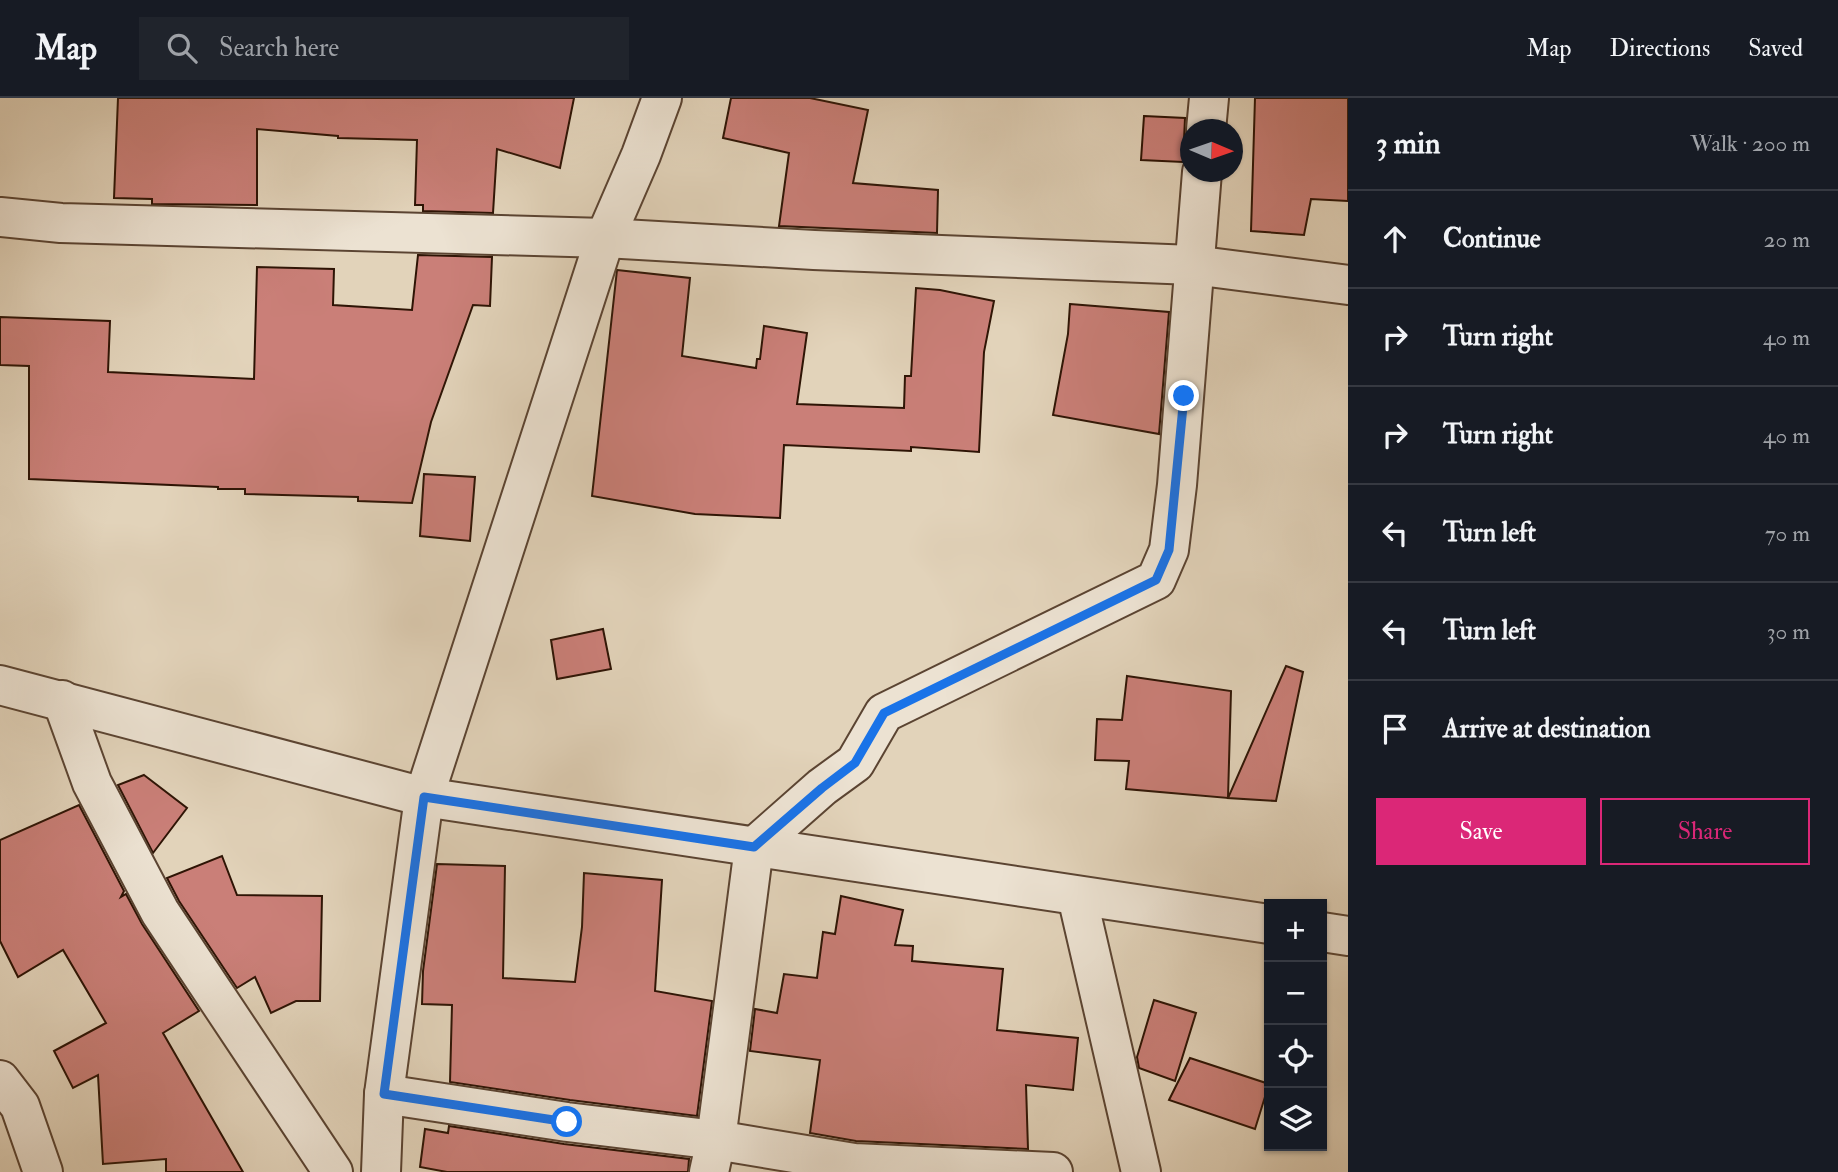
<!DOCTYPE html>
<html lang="en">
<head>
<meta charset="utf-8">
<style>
  :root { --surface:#171b24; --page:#20242c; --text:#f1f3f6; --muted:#9ea1a6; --line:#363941; --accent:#db2777 }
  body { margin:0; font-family:"IM FELL Double Pica",serif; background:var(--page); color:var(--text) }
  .controls { position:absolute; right:21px; bottom:21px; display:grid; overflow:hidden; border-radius:0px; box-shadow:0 2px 5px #0004 }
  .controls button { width:63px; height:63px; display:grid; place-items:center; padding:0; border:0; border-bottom:2px solid var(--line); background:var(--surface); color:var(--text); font:35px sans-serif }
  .compass { position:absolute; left:1180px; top:21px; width:63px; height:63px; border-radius:50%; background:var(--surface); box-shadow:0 2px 5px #0004; rotate:92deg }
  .stop { position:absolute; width:21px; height:21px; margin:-16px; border:5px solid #1a73e8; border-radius:50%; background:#fff }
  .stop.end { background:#1a73e8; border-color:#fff; box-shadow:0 2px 7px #0008 }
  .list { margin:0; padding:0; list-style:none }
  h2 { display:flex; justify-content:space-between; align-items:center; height:91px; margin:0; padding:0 28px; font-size:30px }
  h2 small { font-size:23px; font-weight:400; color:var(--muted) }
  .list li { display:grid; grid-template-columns:46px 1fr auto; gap:21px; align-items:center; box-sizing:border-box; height:98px; padding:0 28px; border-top:2px solid var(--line) }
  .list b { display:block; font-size:26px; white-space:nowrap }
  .list em { font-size:23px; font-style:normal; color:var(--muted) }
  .actions { display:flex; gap:14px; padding:21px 28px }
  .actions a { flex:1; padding:16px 0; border:2px solid var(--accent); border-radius:0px; text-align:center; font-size:24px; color:var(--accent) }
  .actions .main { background:var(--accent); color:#fff }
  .icon { flex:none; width:38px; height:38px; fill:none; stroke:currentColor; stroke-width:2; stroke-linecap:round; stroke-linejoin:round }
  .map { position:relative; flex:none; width:1348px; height:1074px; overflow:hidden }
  header { display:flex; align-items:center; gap:42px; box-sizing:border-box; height:98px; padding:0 35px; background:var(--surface); border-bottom:2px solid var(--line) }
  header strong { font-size:33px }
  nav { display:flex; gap:38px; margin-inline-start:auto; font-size:24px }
  .search { width:490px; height:63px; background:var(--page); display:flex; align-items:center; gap:18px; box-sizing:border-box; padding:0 24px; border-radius:0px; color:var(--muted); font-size:26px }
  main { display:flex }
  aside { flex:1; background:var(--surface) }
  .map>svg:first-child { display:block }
</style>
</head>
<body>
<header>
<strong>Map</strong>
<div class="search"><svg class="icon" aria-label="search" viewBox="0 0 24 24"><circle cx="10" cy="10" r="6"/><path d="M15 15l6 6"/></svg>Search here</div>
<nav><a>Map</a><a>Directions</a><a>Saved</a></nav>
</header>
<main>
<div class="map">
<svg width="1348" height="1074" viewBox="0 0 1348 1074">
  <rect width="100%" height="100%" fill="#e2d3ba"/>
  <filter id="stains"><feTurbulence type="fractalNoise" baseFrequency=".00286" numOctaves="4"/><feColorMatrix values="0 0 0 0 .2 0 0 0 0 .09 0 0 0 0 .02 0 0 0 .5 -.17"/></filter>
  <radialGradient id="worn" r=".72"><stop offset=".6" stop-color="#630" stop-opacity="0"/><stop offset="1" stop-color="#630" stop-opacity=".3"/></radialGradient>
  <g fill="#ca7f78" stroke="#2e1405" stroke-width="2">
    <polygon points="118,0 574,0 560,70 497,51 493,115 423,113 423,107 415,107 417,42 338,40 338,38 257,31 257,107 152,106 152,101 114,100"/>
    <polygon points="731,0 810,0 868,12 853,85 938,92 937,135 779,128 789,55 723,40"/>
    <polygon points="1255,0 1348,0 1348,103 1311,101 1304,137 1251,133"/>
    <polygon points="1144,18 1185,20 1183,64 1141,62"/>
    <polygon points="418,157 492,159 490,208 473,207 431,324 412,405 358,403 358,399 245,396 245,391 218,391 218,389 29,381 29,268 0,267 0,219 110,223 108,274 254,281 257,169 334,171 333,207 412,212"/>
    <polygon points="617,172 690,180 682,258 756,270 757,261 760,261 764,228 807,235 797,306 904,310 905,278 911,278 916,190 940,192 994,203 984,254 979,354 911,349 911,353 784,347 780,420 695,416 592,398"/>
    <polygon points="1070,206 1169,214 1159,336 1053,317 1068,236"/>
    <polygon points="424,376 475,379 470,443 420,438"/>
    <polygon points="603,531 611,571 557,581 551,542"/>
    <polygon points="1286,568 1303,574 1276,703 1228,700"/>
    <polygon points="1127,578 1231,593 1228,700 1126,691 1129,663 1095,662 1097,621 1122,622"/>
    <polygon points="144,677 187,710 153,755 118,687"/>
    <polygon points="79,707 124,793 121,799 126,796 142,826 199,913 163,935 243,1074 166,1074 166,1061 103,1066 98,977 73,990 54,953 106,925 63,852 18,879 0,843 0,742"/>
    <polygon points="222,758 237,797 322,798 320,903 296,903 271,915 255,879 237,890 179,803 167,780"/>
    <polygon points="437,766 505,768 503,880 575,884 582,829 584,775 662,782 655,893 712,903 697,1018 570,1002 450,984 452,907 422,906 423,873"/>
    <polygon points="841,798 903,812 895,847 913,848 912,863 1003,871 997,932 1078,940 1073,992 1026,987 1028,1051 856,1043 810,1035 820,962 750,953 755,911 777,915 784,876 817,880 823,834 835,836"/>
    <polygon points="1154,902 1196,915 1175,983 1139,970 1137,959"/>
    <polygon points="1190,960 1269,986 1255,1031 1169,1002"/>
    <polygon points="449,1028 564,1046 689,1061 688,1074 447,1074 420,1069 425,1031 448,1035"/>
  </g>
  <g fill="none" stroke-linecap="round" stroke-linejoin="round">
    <g stroke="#5b4432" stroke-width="42">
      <g id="minor">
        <polyline points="1206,32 1209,0"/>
        <polyline points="0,119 61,125 605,140 814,152 1193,167 1348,187"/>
        <polyline points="0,587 424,699 1269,826"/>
        <polyline points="62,602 92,685 160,814 333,1074"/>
        <polyline points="1077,798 1141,1074"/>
        <polyline points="1322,834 1348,838"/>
        <polyline points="0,982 20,1008 43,1074"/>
        <polyline points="384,996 567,1024 716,1042 854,1065 1053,1074"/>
        <polyline points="381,1074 384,996 424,699 605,140 641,57 662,0"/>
        <polyline points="709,1074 716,1042 754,749 822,689 855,665 884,615 1156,482 1169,452 1177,387 1202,74"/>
      </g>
    </g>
    <use href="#minor" stroke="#ece2d2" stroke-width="38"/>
  </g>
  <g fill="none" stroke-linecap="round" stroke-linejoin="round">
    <polyline stroke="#1a73e8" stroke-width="9" points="567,1024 384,996 424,699 754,749 822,690 855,665 884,615 1156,482 1169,452 1184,298"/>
  </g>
  <rect width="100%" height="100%" filter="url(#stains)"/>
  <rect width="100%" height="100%" fill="url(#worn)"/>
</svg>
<div class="controls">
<button>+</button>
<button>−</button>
<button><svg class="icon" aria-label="locate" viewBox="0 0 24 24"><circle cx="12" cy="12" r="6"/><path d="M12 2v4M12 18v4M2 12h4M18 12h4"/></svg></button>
<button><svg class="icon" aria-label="layers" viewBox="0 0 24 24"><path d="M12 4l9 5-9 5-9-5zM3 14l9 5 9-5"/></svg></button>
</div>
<svg class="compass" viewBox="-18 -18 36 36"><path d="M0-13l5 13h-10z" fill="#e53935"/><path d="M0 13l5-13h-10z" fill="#9ea1a6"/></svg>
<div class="stop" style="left:567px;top:1024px"></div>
<div class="stop end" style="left:1184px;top:298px"></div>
</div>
<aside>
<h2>3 min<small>Walk · 200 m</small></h2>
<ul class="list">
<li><svg class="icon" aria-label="ahead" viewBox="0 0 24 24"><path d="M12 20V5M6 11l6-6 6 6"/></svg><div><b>Continue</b></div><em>20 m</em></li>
<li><svg class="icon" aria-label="right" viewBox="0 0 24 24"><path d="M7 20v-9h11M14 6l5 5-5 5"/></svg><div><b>Turn right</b></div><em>40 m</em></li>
<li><svg class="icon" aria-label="right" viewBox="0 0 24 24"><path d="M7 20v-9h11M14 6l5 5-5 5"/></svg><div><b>Turn right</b></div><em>40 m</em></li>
<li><svg class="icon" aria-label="left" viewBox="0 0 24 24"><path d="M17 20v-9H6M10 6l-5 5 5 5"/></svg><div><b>Turn left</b></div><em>70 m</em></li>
<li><svg class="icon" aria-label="left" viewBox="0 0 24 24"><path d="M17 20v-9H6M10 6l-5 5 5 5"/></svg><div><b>Turn left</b></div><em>30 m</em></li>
<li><svg class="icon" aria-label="arrive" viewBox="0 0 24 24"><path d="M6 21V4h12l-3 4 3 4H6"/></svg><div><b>Arrive at destination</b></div></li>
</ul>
<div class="actions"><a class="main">Save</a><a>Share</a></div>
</aside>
</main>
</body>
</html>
